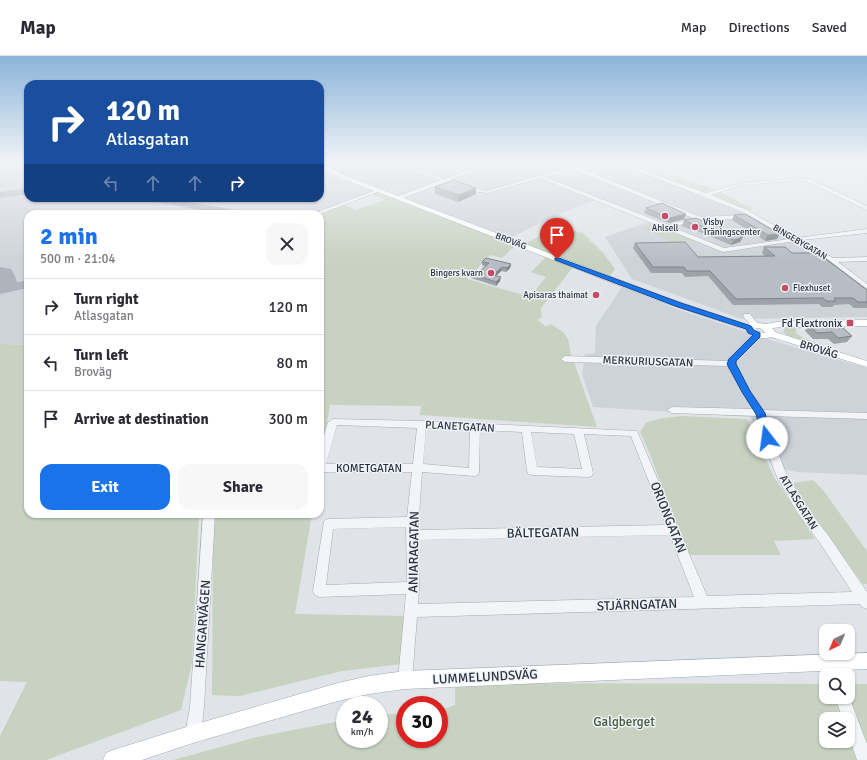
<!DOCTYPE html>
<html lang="en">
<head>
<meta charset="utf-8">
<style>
  body { margin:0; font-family:Signika,sans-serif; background:#f7f7f7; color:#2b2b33; height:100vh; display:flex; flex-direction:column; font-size:15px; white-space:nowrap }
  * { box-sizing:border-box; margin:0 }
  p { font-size:13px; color:#7c7c81 }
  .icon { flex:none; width:22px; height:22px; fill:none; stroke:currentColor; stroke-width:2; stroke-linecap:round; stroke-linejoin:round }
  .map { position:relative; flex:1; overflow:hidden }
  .details { position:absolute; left:24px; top:154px; width:300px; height:308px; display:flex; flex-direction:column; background:#fff; border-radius:12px; box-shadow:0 1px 3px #0004 }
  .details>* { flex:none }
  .top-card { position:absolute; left:24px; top:24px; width:300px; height:122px; border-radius:12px; box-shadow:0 1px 3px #0004; background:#1a4fa0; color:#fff; overflow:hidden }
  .needle { width:26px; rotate:224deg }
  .fabs { position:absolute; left:819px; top:568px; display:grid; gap:8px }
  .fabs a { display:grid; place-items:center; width:36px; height:36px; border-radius:8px; background:#fff; box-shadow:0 1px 3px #0004; font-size:20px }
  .speed { position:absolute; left:336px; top:640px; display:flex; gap:8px; font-size:20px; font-weight:700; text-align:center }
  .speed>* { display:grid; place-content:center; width:52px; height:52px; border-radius:50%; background:#fff; box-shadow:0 1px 3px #0004; line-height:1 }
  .speed small { font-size:10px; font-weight:400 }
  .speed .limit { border:6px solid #d22; background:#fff; color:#111 }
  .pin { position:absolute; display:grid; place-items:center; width:34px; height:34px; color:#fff; margin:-41px -17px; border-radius:50% 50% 50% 0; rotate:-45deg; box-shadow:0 0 4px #0007 }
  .pin .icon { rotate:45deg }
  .me { position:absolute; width:44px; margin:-22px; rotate:345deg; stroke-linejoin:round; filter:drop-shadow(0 0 3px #0008) }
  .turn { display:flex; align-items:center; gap:14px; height:84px; padding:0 16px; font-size:18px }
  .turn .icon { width:52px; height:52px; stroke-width:2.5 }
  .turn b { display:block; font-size:28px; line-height:34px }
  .lanes { display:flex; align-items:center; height:38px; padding:0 16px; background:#0003; justify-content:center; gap:20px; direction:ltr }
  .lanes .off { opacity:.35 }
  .round { display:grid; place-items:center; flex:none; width:42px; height:42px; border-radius:12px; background:#f7f7f7 }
  .headline { display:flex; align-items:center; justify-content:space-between; height:68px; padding:0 16px }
  h1 { font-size:24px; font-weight:700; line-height:30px; color:#1a73e8 }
  .button { display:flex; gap:8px; margin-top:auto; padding:8px 16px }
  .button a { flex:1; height:46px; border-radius:12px; background:#1a73e8; color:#fff; font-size:16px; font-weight:700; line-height:46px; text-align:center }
  .button a+a { background:#f7f7f7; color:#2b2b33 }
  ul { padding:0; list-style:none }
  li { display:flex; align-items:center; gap:12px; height:56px; padding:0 16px; border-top:1px solid #e1e1e2 }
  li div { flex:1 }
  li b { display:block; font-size:15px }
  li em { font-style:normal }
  header { display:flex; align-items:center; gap:24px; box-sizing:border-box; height:56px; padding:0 20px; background:#fff; border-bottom:1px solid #e1e1e2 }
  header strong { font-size:19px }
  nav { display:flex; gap:22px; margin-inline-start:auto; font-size:14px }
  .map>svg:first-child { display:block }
  .built { fill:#ced3da }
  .green { fill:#c7d2c1; fill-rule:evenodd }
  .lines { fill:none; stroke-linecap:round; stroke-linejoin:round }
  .taxiway { fill:#adb4bc; fill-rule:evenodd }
  .runway { fill:#adb4bc; fill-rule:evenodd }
  .minor-casing { stroke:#a5abb2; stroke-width:1 }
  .major-casing { stroke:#a0a9b3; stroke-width:1 }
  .minor { fill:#f2f4f7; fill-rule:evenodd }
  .major { fill:#fff; fill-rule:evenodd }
  .wall { fill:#9da3a9 }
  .shaded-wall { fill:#80848a }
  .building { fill:#b7bdc5; stroke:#80848a }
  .route { fill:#1a73e8; stroke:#114b97 }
  .poi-dot { fill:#c74b66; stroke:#eff2f6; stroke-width:1.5 }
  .labels { text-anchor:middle; stroke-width:3; stroke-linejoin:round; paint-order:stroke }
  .far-poi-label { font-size:9px; fill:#29323f; stroke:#eff2f6; text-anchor:start }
  .far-street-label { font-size:9px; fill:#29323f; stroke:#eff2f6 }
  .poi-label { font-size:11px; fill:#29323f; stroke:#eff2f6; text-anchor:end }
  .street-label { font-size:11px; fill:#29323f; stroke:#eff2f6 }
  .near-street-label { font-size:13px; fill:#29323f; stroke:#eff2f6 }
  .near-park-label { font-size:13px; fill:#405937; stroke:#eff2f6 }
</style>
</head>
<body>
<header>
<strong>Map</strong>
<nav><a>Map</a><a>Directions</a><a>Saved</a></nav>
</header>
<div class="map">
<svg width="867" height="704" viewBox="0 0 867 704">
  <rect width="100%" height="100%" fill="#e0e4e8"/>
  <path class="built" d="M0 106H28V142H320V116L373 135 312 158H28V289L0 288Z
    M323 106H612L730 150 813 195 826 203 867 235V261L742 263 632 223 605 181 648 166 595 144 571 153 509 182 335 116Z
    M622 231 674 252 770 284 867 312V419L797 416 772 410 751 361 593 351 582 318 585 298 595 297 596 270Z"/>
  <path class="green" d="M619 106H637L715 134 702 136Z
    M738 106H866L867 114 849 108 821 109 814 107 755 111Z
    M378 136 514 188V191L502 202 490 199 467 223 530 241 546 221 531 216 546 201 573 211 541 252 542 261 538 264 546 271 551 268 563 276 568 283 571 298 597 371 420 359 421 350 330 349 320 409V158H318L343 148 356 154 385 144 372 138Z
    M720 136 753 153 747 154 711 139Z
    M654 168H658L702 188 682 184 674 187 641 172Z
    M556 172 583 177 603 197 615 213 609 221 524 188Z
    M802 271 803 272 796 273V277L803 282 824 289 822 291 792 282 783 276 785 272Z
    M0 288 28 289V458H199L192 607 181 654 46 704H0V680L27 626 0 625Z
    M682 360 747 363 774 421 815 483 774 485 781 499H688L649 396 640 376 647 366 663 362Z
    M813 424 823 434 867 495V528H863L806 450 793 427Z
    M215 458H312L295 558 405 560 402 608 342 615 240 640 212 639 213 487Z
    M455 627 826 628V641H848V628H867V704H173L257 681 345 664V683H379V659H381L405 657V683H439V655L455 649ZM826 663H848V685H826Z"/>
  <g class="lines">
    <path class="taxiway" d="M28 132V138L0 142V136Z
      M144 142H165L241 155 246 158H224L149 145Z
      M28 224V232L0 238V230Z"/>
    <path class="runway" d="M0 211 11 213 15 220 17 227 12 234 0 236Z"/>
    <defs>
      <path id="minor" d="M376 106H381L355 114 353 113Z
        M389 106H394L445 123 491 106H496L450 124 476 133 487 135 588 106H593L577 111 701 161 747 159V161L745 162 689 166 672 171 724 192 790 183 743 156 614 106H619L706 137 742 127 802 122 812 124 867 150V154L808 126 802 124 742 129 711 139 747 154 797 182 867 173V177L802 184 833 202 867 201V205L838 206 867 228V233L826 202 795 185 723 196 540 122 487 137 473 135 446 126 400 143H396V141L441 124ZM573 113 693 162 668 169 545 121Z
        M376 134 380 135 320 158H312Z
        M744 258H750L759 269 758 271H752L743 260Z
        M754 277H760L761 279 736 305 737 314 763 354 867 357V363L766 360 772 382 786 417 805 450 828 479 867 536V553L862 551 860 548 417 561 412 624 410 629 405 631 400 629 398 624 406 538 319 541 315 539 313 535 324 465 328 463 407 461 412 416H320V393L328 366 333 363 422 365 637 375 707 540 852 536 820 487 797 456 777 421 762 382 757 360 672 357 667 354 672 351 754 353 729 314V310L565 306 561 303 565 300 728 305 729 302ZM337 369 417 372 413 408H326ZM426 372 470 374 469 412 423 408ZM480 374 522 376 527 415 528 418 532 419 588 421 592 420 593 417 584 378 631 380 666 469 418 474 422 416 474 420 478 419 479 416ZM531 376 574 378 582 413 537 411ZM406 471 407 526 326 529 333 473ZM670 479 694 541 418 548 419 532 418 484Z
        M203 458H215L204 651 201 678 198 683 193 686 188 683 185 678 190 651Z
        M825 599 830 601 838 619H826V624L818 606 820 601Z
        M848 638 867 688V704H857L848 678V663H843L835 641H848Z"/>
      <path id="major" d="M320 107 348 121 665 241 748 269 753 266 766 268 783 265 867 264V270L783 271 772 272 775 276 867 305V311L771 281C762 284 752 282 746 274L659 245 344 123 320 111ZM755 272H760L766 277 759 276Z
        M867 597V613L405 633 369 638 338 645 193 687 142 704H103L106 697 113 694 193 669 338 627 369 620 405 615Z"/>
    </defs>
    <use href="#minor" class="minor-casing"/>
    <use href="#major" class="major-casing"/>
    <use href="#minor" class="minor"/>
    <use href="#major" class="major"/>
  </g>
  <path class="wall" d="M435 131 476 138 458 146 435 138Z
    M646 152 684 163 668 167 644 157Z
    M734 159 777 183 765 185 732 164Z
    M684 164 743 181 740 186 731 189 695 174H692L682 170Z
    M635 187 698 201 765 200 762 197 764 191 792 197 867 234V252H854L849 248 834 249 832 251H822L819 248 733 249 708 220 685 221 682 217H651L633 192Z
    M482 206 511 208 510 212 506 216 501 215 496 220 500 225 496 230 471 222 472 218 480 215 486 211 482 209Z
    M809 269 828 272 852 280 847 286 834 288 828 283H813L805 275Z"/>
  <path class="shaded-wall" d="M476 132V138L458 146V139Z
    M686 158 684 163 668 167 669 162Z
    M697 168 695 174H692L694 169Z
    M780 178 777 183 765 185 768 179Z
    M743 181 740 186 731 189 734 184Z
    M511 208 510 212 506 216 507 212Z
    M502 211 501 215 493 223V219Z
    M501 221 500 225 496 230V226Z"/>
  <path class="building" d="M454 124 476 132 458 139 435 131Z
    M662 147 686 158 669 162 646 152Z
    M745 158 780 178 768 179 734 159Z
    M696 162 743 181 734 184 697 168 694 169 684 164Z
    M685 186 698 201 775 200 764 191H785L792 197H818L867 234V246H858L853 242H834L836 245H826L823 242 736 243 710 215H687L684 211H653L635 187Z
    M486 202 511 208 507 212 502 211 493 219 501 221 496 226 472 218 476 214 480 215 489 207 482 206Z
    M809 269H824L828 272H843L852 280 838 282 832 276 817 277Z"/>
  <linearGradient id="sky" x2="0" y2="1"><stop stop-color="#8ab4da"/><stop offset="0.52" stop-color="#f1f3f5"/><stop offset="1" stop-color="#f1f3f5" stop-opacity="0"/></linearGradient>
  <rect width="867" height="204" fill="url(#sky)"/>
  <path class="route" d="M555 202H559L681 247 751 270 754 274 760 277V281L736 305V308L750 335 765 357 772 382 771 385H764L756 358 742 336 727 308 729 303 753 279 748 277 746 273 675 250 555 204Z"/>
  <g class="poi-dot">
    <circle cx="665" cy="160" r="4"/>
    <circle cx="695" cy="171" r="4"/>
    <circle cx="491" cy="217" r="4"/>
    <circle cx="785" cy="232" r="4"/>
    <circle cx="596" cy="239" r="4"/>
    <rect x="846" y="263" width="8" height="8" rx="2"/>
  </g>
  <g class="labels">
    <g class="far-poi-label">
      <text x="703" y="169">Visby<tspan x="703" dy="10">Träningscenter</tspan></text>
      <text x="665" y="175" text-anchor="middle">Ahlsell</text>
      <text x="483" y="220" text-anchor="end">Bingers kvarn</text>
      <text x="793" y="235">Flexhuset</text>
      <text x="588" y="242" text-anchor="end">Apisaras thaimat</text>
    </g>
    <g class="far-street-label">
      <text transform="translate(511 185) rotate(21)" y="3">BROVÄG</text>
      <text transform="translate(800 186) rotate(30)" y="3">BINGEBYGATAN</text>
    </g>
    <g class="poi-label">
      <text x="842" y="271">Fd Flextronix</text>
    </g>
    <g class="street-label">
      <text transform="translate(819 293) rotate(17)" y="4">BROVÄG</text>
      <text transform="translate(648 305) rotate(2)" y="4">MERKURIUSGATAN</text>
      <text transform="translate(460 370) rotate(3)" y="4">PLANETGATAN</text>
      <text x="369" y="416">KOMETGATAN</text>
      <text transform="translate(799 446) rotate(58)" y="4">ATLASGATAN</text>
    </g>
    <g class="near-street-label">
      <text transform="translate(669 461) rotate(68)" y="5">ORIONGATAN</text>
      <text transform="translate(543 476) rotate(-1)" y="5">BÄLTEGATAN</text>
      <text transform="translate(413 496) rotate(-89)" y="5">ANIARAGATAN</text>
      <text transform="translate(637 548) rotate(-2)" y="5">STJÄRNGATAN</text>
      <text transform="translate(202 568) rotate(-86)" y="5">HANGARVÄGEN</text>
      <text transform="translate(485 620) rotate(-3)" y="5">LUMMELUNDSVÄG</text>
    </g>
    <g class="near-park-label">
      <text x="624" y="670">Galgberget</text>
    </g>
  </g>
</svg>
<div class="fabs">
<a><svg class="needle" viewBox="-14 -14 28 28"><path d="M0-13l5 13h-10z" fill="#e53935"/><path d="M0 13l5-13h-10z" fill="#7c7c81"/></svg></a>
<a><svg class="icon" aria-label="search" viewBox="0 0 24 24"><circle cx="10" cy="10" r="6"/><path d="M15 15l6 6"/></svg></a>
<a><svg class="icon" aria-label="layers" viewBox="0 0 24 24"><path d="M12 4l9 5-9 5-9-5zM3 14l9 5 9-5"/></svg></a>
</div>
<div class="speed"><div>24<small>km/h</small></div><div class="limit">30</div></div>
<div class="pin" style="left:557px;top:203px;background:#d93025"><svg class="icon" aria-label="arrive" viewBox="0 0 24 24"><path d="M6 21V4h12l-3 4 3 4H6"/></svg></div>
<svg class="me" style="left:767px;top:382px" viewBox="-20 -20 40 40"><circle r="19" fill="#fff"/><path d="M0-13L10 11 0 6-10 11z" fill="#1a73e8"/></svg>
<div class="top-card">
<div class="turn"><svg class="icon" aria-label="right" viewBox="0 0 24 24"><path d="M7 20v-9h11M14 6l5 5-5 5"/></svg><div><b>120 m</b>Atlasgatan</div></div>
<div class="lanes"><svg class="icon off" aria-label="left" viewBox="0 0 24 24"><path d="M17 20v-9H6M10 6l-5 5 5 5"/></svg><svg class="icon off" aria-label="ahead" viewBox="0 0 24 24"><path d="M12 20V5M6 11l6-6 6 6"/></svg><svg class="icon off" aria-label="ahead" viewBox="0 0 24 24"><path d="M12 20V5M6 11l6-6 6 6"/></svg><svg class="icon" aria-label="right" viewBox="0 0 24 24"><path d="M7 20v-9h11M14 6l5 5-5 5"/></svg></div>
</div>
<section class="details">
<div class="headline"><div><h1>2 min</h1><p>500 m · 21:04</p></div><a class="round"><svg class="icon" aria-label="close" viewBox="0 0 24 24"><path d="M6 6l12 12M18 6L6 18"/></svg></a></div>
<ul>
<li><svg class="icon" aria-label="right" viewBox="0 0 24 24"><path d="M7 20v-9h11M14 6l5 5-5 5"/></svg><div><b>Turn right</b><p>Atlasgatan</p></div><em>120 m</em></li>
<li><svg class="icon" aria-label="left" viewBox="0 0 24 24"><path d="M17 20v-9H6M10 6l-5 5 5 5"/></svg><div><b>Turn left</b><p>Broväg</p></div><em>80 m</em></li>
<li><svg class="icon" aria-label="arrive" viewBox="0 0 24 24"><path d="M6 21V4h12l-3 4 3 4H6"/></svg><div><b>Arrive at destination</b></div><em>300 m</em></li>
</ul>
<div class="button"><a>Exit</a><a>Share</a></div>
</section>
</div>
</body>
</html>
